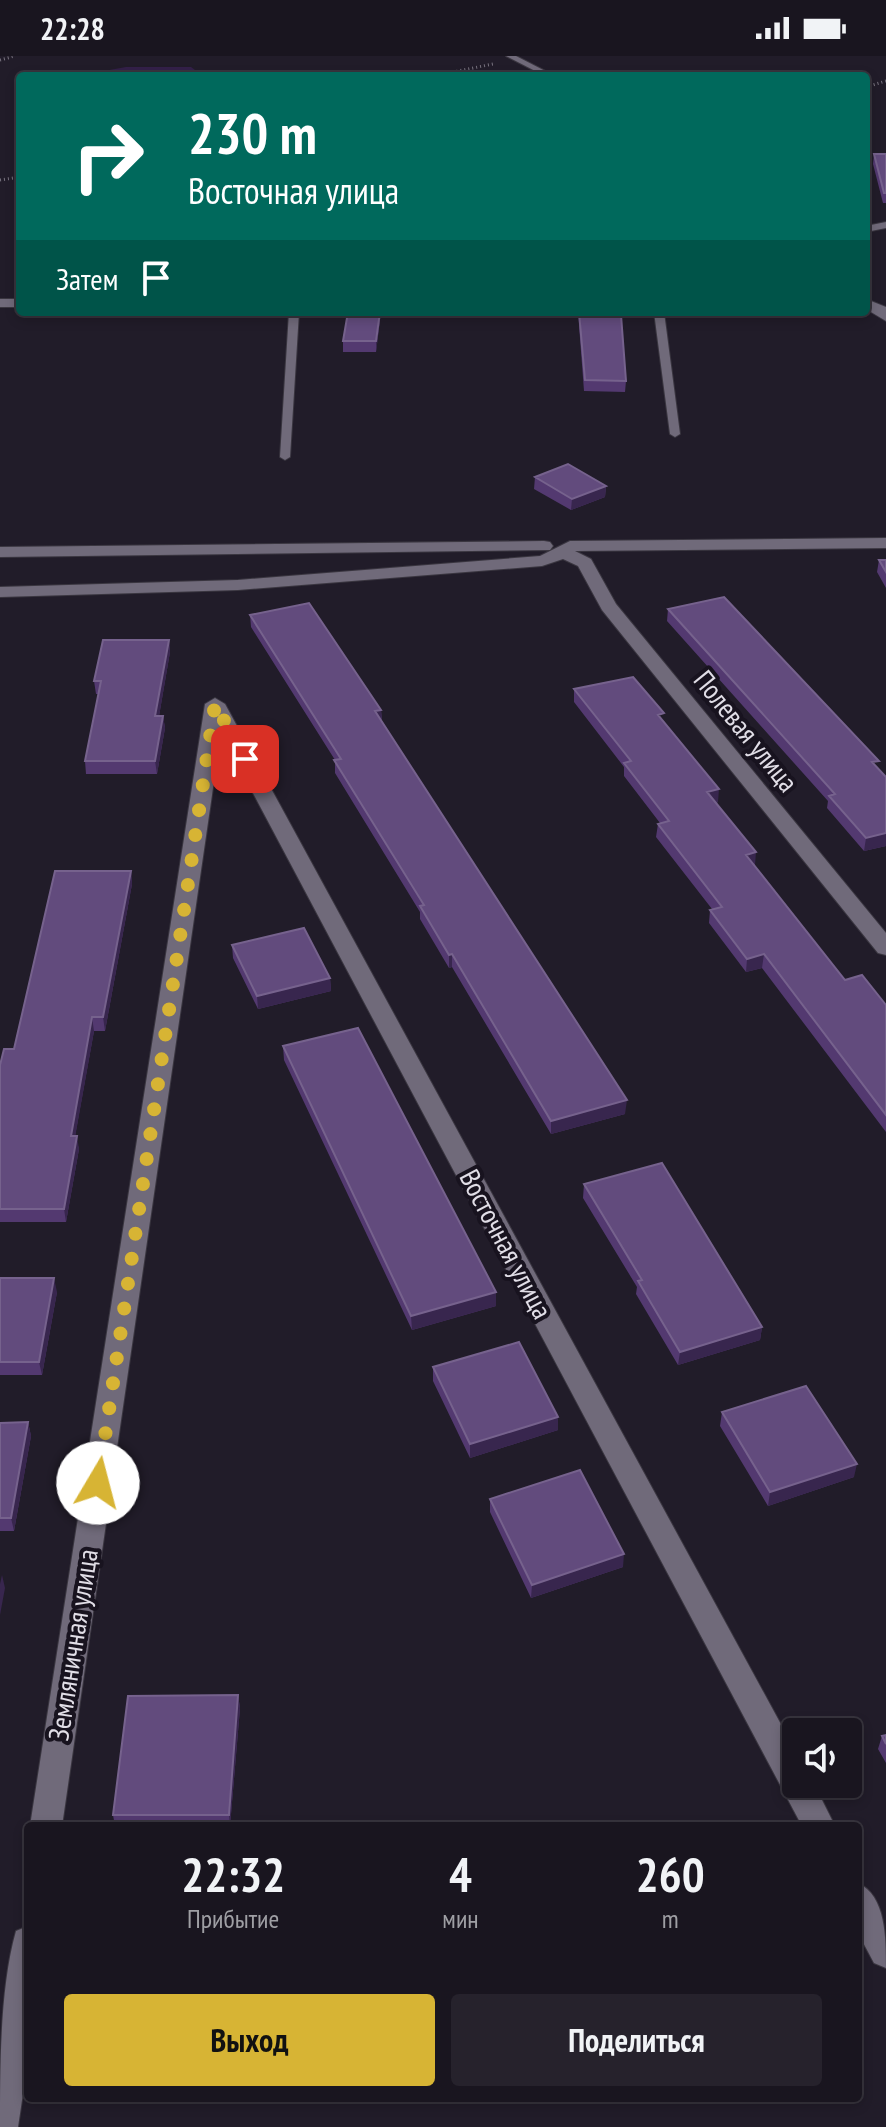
<!DOCTYPE html>
<html lang="ru">
<head>
<meta charset="utf-8">
<style>
  body { margin:0; font-family:"PT Sans Narrow",sans-serif; background:#26222c; color:#f1f3f6; height:100vh; display:flex; flex-direction:column; font-size:30px; white-space:nowrap }
  * { box-sizing:border-box; margin:0 }
  p { font-size:26px; color:#9f9fa4 }
  .icon { flex:none; width:44px; height:44px; fill:none; stroke:currentColor; stroke-width:2; stroke-linecap:round; stroke-linejoin:round }
  .map { position:relative; flex:1; overflow:hidden }
  .drawer { position:absolute; left:24px; top:1766px; width:838px; height:280px; display:flex; flex-direction:column; background:#19151f; border-radius:8px; box-shadow:0 4px 12px #0003,0 0 0 2px #37343d }
  .drawer>* { flex:none }
  .guide { position:absolute; left:16px; top:16px; width:854px; height:244px; border-radius:8px; box-shadow:0 4px 12px #0003,0 0 0 2px #37343d; background:#00695c; color:#fff; overflow:hidden }
  .buttons { position:absolute; left:782px; top:1662px; display:grid; gap:16px }
  .buttons a { display:grid; place-items:center; width:80px; height:80px; border-radius:8px; background:#19151f; box-shadow:0 4px 12px #0003,0 0 0 2px #37343d; font-size:40px }
  .pin { position:absolute; display:grid; place-items:center; width:68px; height:68px; color:#fff; margin:-34px; border-radius:16px; box-shadow:0 4px 12px #0006 }
  .me { position:absolute; width:88px; margin:-44px; rotate:8deg; stroke-linejoin:round; filter:drop-shadow(0 0 6px #0008) }
  .turn { display:flex; align-items:center; gap:28px; height:168px; padding:0 40px; font-size:36px }
  .turn .icon { width:104px; height:104px; stroke-width:2.5 }
  .turn b { display:block; font-size:56px; line-height:68px }
  .then { display:flex; align-items:center; height:76px; padding:0 40px; background:#0003; gap:16px; font-size:30px }
  .eta { display:flex; justify-content:space-evenly; align-items:center; height:136px; text-align:center }
  .eta b { font-size:48px; font-weight:600; line-height:56px }
  .action { display:flex; gap:16px; margin-top:auto; padding:16px 40px }
  .action a { flex:1; height:92px; border-radius:8px; background:#d7b434; color:#111; font-size:32px; font-weight:600; line-height:92px; text-align:center }
  .action a+a { background:#26222c; color:#f1f3f6 }
  .status { display:flex; justify-content:space-between; align-items:center; height:56px; padding:0 40px; background:#19151f; direction:ltr }
  .status svg { height:22px; fill:currentColor }
  .map>svg:first-child { display:block }
  .green { fill:#332049 }
  .lines { fill:none; stroke-linecap:round; stroke-linejoin:round }
  .lane-casing { stroke:#3a3640; stroke-width:2 }
  .street-casing { stroke:#3a3640; stroke-width:2 }
  .path { stroke:#78737f; stroke-width:3; stroke-dasharray:1 3; stroke-linecap:butt }
  .lane { fill:#706a7a; fill-rule:evenodd }
  .street { fill:#706a7a; fill-rule:evenodd }
  .wall { fill:#533970 }
  .shaded-wall { fill:#38264e }
  .building { fill:#624b7d; stroke:#76628d; stroke-width:2 }
  .route { stroke:#d7b434; stroke-width:14; stroke-dasharray:0 25.2 }
  .labels { text-anchor:middle; stroke-width:8; stroke-linejoin:round; paint-order:stroke }
  .street-label { font-size:28px; fill:#e1dee7; stroke:#18131f }
</style>
</head>
<body>
<div class="status"><b>22:28</b><svg viewBox="0 0 49 12"><path d="M0 12V9h3v3zM5 12V6h3v6zM10 12V3h3v9zM15 12V0h3v12zM26 1h20v11H26zM47 4h2v5h-2z"/></svg></div>
<div class="map">
<svg width="886" height="2071" viewBox="0 0 886 2071">
  <rect width="100%" height="100%" fill="#211c29"/>
  <path class="green" d="M126 11H191L203 20H76Z"/>
  <g class="lines">
    <defs>
      <path id="lane" d="M506 0H516L555 20H545Z
        M886 166V172L866 176V170Z
        M289 256H299L290 401 285 404 280 401Z
        M654 256H664L680 378 675 381 670 378Z"/>
      <path id="street" d="M0 243H20V251H0Z
        M866 243 886 251V265L866 253Z
        M886 482V492L575 495 591 503 616 548 886 877V899L878 897 602 554 578 510 563 503 542 510 238 534 0 541V531L238 524 540 500 570 485Z
        M544 485 550 486 553 490 550 494 0 501V491Z
        M215 642 225 648 796 1696V1728H814L835 1770H802L221 677 62 1770H30L205 648Z
        M858 1827C886 1840 886 1882 886 1912L874 1907 858 1877Z
        M28 1870V2004L18 2071H0C0 2011 0 1931 16 1875Z"/>
    </defs>
    <use href="#lane" class="lane-casing"/>
    <use href="#street" class="street-casing"/>
    <path class="path" d="M0 4 15 0
      M433 20 493 8
      M866 31 886 25
      M0 124 20 121"/>
    <use href="#lane" class="lane"/>
    <use href="#street" class="street"/>
  </g>
  <path class="wall" d="M874 98H886V147H883L873 108Z
    M381 256 376 296H343V285Z
    M578 256H615L626 325 625 336 584 335Z
    M535 421 606 430 605 441 571 454 534 433Z
    M879 504H886V532L877 516Z
    M668 553 878 712 886 721V790L864 795 827 752 828 745 667 565Z
    M250 559 381 654 382 665 625 1058 551 1078 452 911 449 912 420 863V856L335 717V704L251 571Z
    M169 584 170 596 159 660H163L165 672 157 718H86L85 705 99 638H96L94 625Z
    M574 633 663 665 718 746 716 747 754 809 845 924 886 949V1076L762 912 746 916 709 867 710 854 712 853 656 781 658 768 660 767 624 720V711L574 646Z
    M131 815 132 828 105 975H94L75 1080 79 1093 66 1166H0V1009L14 993Z
    M232 889 330 922 331 935 258 953 233 902Z
    M283 990 496 1236V1250L412 1274 284 1004Z
    M584 1128 762 1271 760 1284 678 1309 636 1238 637 1231 583 1142Z
    M0 1222 57 1236 42 1319H0Z
    M433 1311 558 1374 470 1402 433 1325Z
    M722 1356 854 1421 768 1450 720 1370Z
    M28 1366 31 1380 14 1475H0V1367Z
    M490 1443 623 1511 531 1542 490 1456Z
    M238 1639 240 1652 230 1770H115L113 1759Z
    M886 1679V1707L878 1693 882 1680Z"/>
  <path class="shaded-wall" d="M380 256H381L376 296V285Z
    M606 430 605 441 571 454 572 443Z
    M169 584 170 596 157 672 155 660Z
    M381 654 382 666 375 655Z
    M163 660 165 672 157 718 155 705Z
    M719 733 718 746 706 749 707 736Z
    M886 777V790L864 795 866 782Z
    M756 796 755 809 744 812 746 799Z
    M131 815 132 828 105 975 103 961Z
    M452 898V911L449 912V899Z
    M764 898 762 912 746 916 747 903Z
    M330 922 331 935 258 953 257 940Z
    M92 961 94 975 73 1093 71 1080Z
    M627 1044 625 1058 551 1078V1065Z
    M77 1080 79 1093 66 1166 64 1153Z
    M54 1222 57 1236 42 1319 39 1306Z
    M496 1236V1250L412 1274 411 1260Z
    M762 1271 760 1284 678 1309 680 1296Z
    M558 1361V1374L470 1402V1388Z
    M28 1366 31 1380 14 1475 11 1462Z
    M857 1408 854 1421 768 1450 770 1436Z
    M624 1498 623 1511 531 1542 532 1529Z
    M2 1519 5 1532 0 1559V1528Z
    M238 1639 240 1652 230 1770 229 1759Z"/>
  <path class="building" d="M874 98H886V137H884Z
    M348 256H380L376 285H343Z
    M579 256H615V259H621L626 325 585 324Z
    M568 408 606 430 572 443 535 421Z
    M879 504H886V516Z
    M724 541 879 705 872 706 886 721V777L866 782 829 740 835 738 668 553Z
    M309 547 381 654 375 655 627 1044 551 1065 452 898 449 899 420 850 424 849 334 704 341 703 250 559Z
    M103 584H169L155 660H163L155 705H85L101 625H94Z
    M633 621 664 657 658 659 719 733 707 736 756 796 746 799 845 924 862 919 886 949V1059L764 898 747 903 710 854 722 851 658 768 669 765 624 707 631 705 574 633Z
    M55 815H131L103 961H92L71 1080H77L64 1153H0V1009L4 993H14Z
    M304 872 330 922 257 940 232 889Z
    M358 972 496 1236 411 1260 283 990Z
    M662 1107 762 1271 680 1296 638 1225 642 1224 584 1128Z
    M0 1222H54L39 1306H0Z
    M519 1286 558 1361 470 1388 433 1311Z
    M806 1330 857 1408 770 1436 722 1356Z
    M28 1366 11 1462H0V1367Z
    M580 1414 624 1498 532 1529 490 1443Z
    M238 1639 229 1759H113L128 1640Z
    M886 1679V1688L882 1680Z"/>
  <g class="lines">
    <path class="route" d="M98 1427 215 648 245 703"/>
  </g>
  <g class="labels">
    <g class="street-label">
      <text transform="translate(746 675) rotate(51)" y="10">Полевая улица</text>
      <text transform="translate(506 1188) rotate(62)" y="10">Восточная улица</text>
      <text transform="translate(73 1589) rotate(-81)" y="10">Земляничная улица</text>
    </g>
  </g>
</svg>
<div class="buttons">
<a><svg class="icon" aria-label="sound" viewBox="0 0 24 24"><path d="M4 9h4l5-4v14l-5-4H4zM17 9q2 3 0 6"/></svg></a>
</div>
<div class="pin" style="left:245px;top:703px;background:#d93025"><svg class="icon" aria-label="arrive" viewBox="0 0 24 24"><path d="M6 21V4h12l-3 4 3 4H6"/></svg></div>
<svg class="me" style="left:98px;top:1427px" viewBox="-20 -20 40 40"><circle r="19" fill="#fff"/><path d="M0-13L10 11 0 6-10 11z" fill="#d7b434"/></svg>
<div class="guide">
<div class="turn"><svg class="icon" aria-label="right" viewBox="0 0 24 24"><path d="M7 20v-9h11M14 6l5 5-5 5"/></svg><div><b>230 m</b>Восточная улица</div></div>
<div class="then">Затем<svg class="icon" aria-label="arrive" viewBox="0 0 24 24"><path d="M6 21V4h12l-3 4 3 4H6"/></svg></div>
</div>
<section class="drawer">
<div class="eta">
<div><b>22:32</b><p>Прибытие</p></div>
<div><b>4</b><p>мин</p></div>
<div><b>260</b><p>m</p></div>
</div>
<div class="action"><a>Выход</a><a>Поделиться</a></div>
</section>
</div>
</body>
</html>
